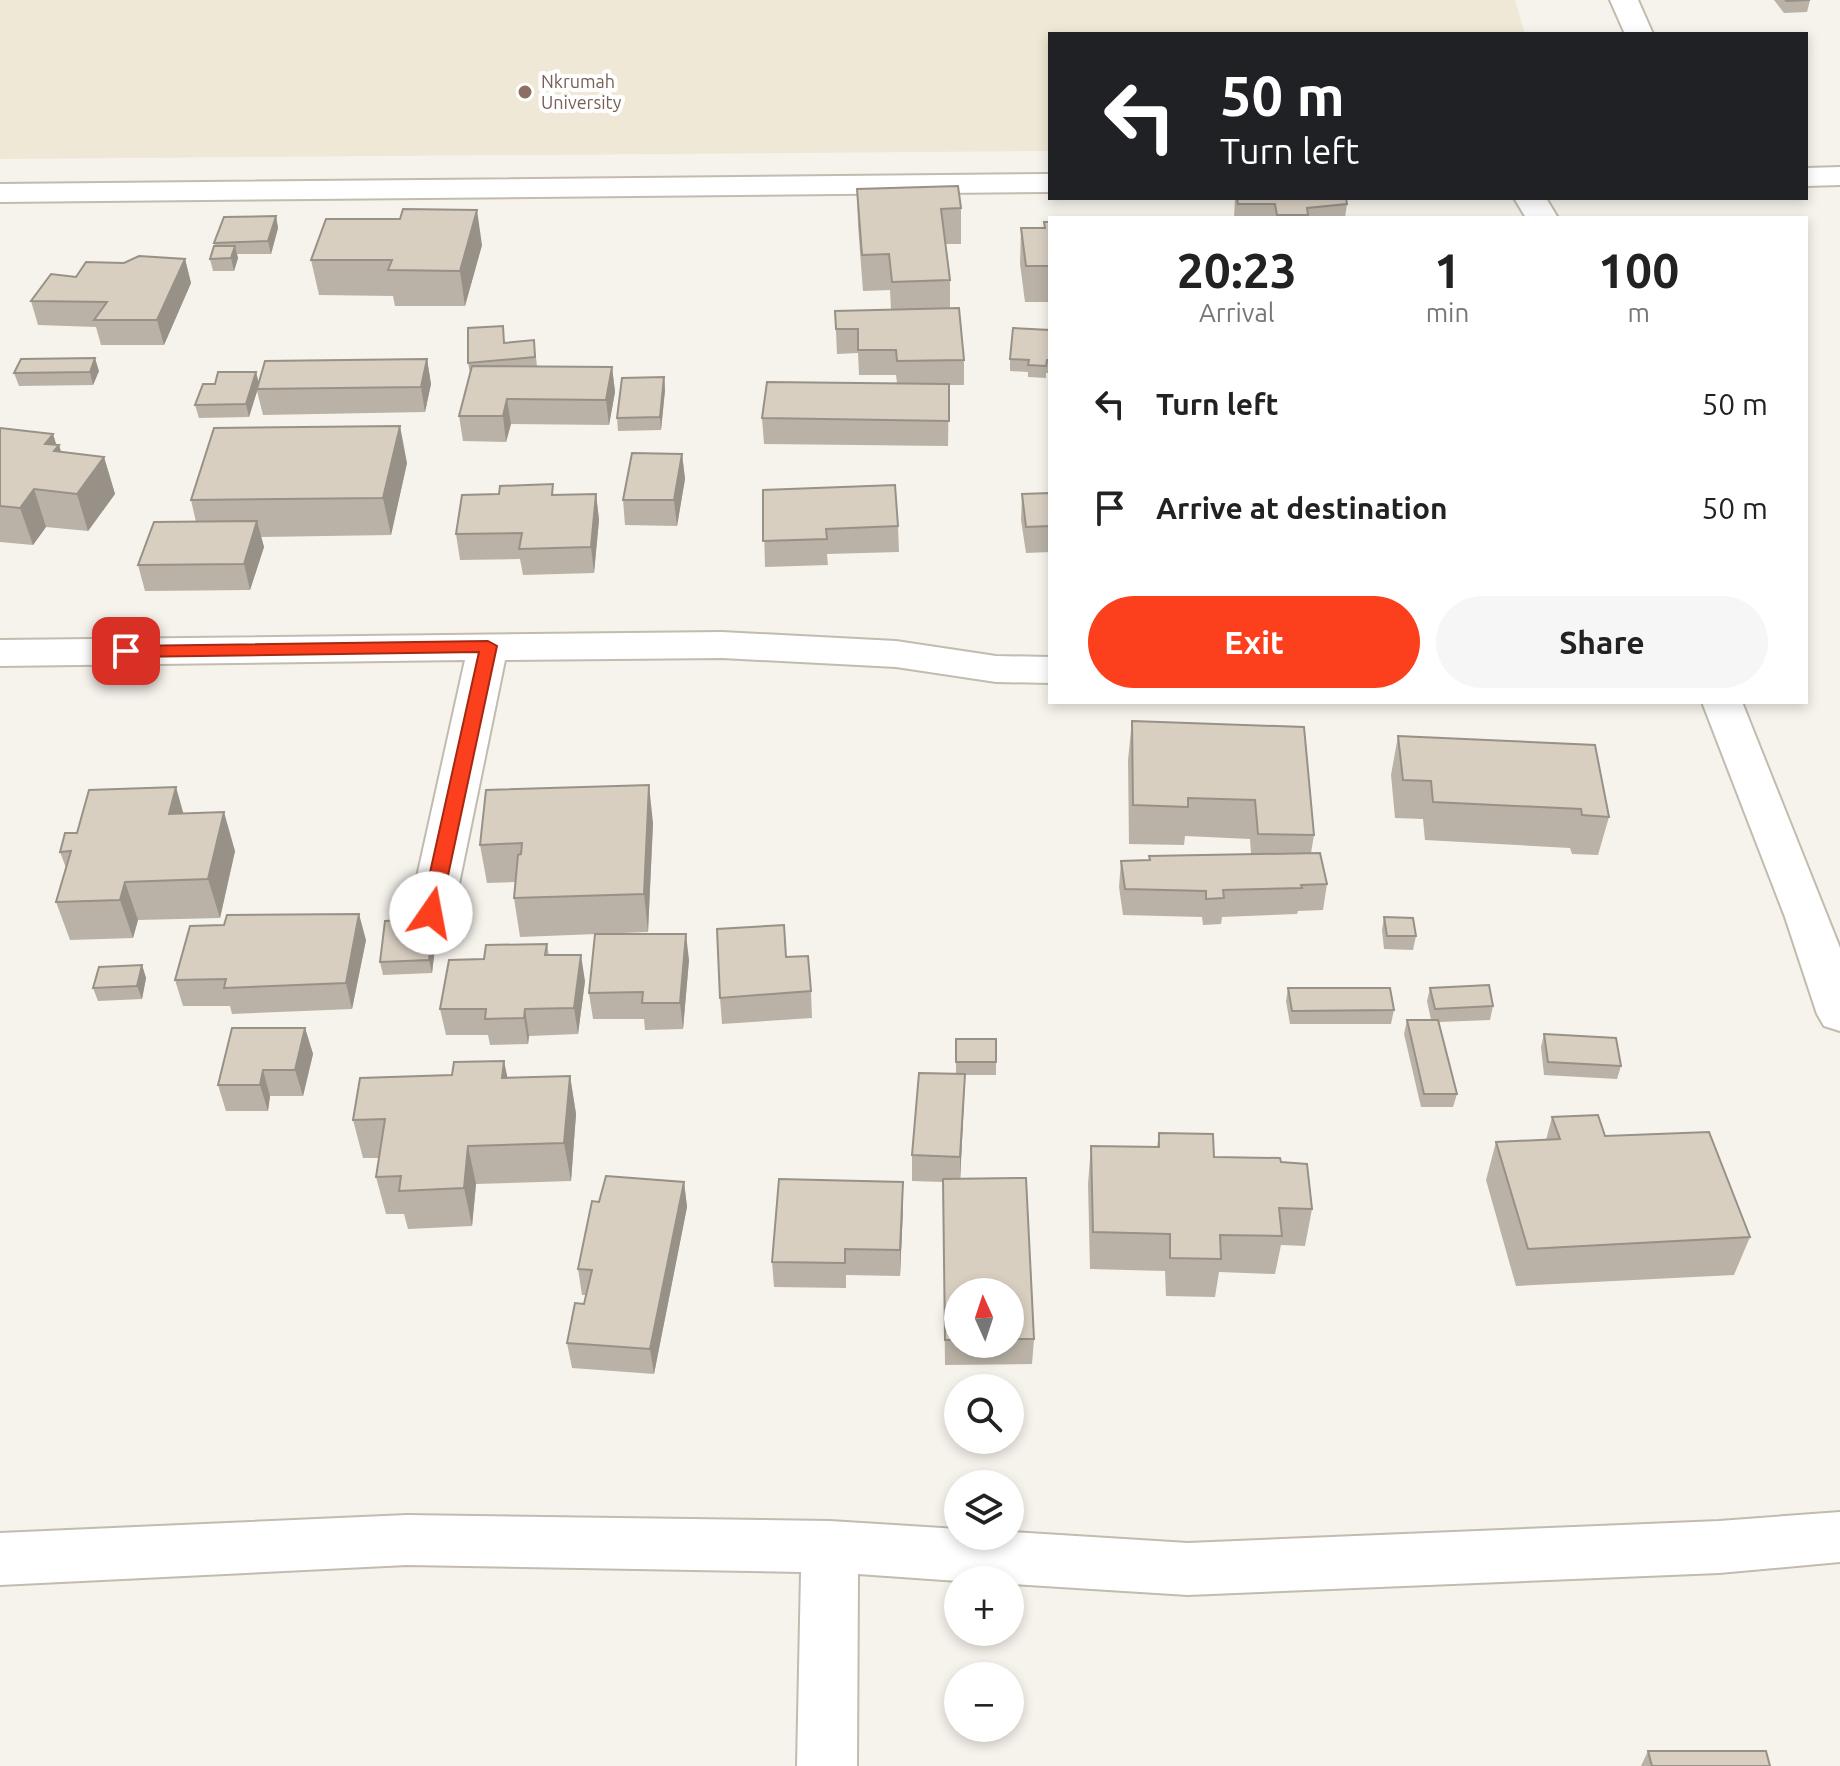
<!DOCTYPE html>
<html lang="en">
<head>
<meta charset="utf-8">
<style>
  body { margin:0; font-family:Ubuntu,sans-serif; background:#f6f6f6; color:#222; height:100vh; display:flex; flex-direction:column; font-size:30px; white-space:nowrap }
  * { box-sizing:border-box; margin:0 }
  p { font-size:26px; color:#767676 }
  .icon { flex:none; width:44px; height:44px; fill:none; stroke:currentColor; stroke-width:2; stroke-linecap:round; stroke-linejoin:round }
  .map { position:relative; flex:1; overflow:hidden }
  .panel { position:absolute; left:1048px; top:216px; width:760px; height:488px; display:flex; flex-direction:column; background:#fff; border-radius:0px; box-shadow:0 4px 12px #0003 }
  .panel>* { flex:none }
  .banner { position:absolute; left:1048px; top:32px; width:760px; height:168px; border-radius:0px; box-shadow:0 4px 12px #0003; background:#202124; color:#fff; overflow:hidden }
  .needle { width:52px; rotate:357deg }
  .tools { position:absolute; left:944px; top:1278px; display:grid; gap:16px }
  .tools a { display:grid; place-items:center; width:80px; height:80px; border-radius:50%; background:#fff; box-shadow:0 4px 12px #0003; font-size:40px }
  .pin { position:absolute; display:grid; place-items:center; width:68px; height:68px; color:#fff; margin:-34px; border-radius:16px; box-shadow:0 4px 12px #0006 }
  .me { position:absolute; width:88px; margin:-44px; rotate:12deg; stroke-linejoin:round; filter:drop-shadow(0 0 6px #0008) }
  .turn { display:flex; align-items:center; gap:28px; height:168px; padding:0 40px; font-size:36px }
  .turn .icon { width:104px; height:104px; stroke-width:2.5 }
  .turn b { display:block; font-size:56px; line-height:68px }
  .eta { display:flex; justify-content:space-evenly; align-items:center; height:136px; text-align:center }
  .eta b { font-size:48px; font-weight:700; line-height:56px }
  .action { display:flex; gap:16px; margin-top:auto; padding:16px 40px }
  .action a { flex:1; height:92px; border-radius:48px; background:#fc3f1d; color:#fff; font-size:32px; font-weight:700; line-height:92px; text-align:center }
  .action a+a { background:#f6f6f6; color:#222 }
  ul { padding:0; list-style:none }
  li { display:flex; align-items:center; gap:24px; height:104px; padding:0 40px }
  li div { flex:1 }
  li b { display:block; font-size:30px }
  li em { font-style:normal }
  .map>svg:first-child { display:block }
  .education { fill:#efe8d6 }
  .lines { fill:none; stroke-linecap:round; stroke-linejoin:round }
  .minor-casing { stroke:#c2bbae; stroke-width:4 }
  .minor { fill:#fff; fill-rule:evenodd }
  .wall { fill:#bab2a6; fill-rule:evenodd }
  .shaded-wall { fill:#979187 }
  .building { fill:#d8cfc1; stroke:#979187; stroke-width:2 }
  .route { fill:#fc3f1d; stroke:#a42913; stroke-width:2 }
  .education-dot { fill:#8d6e63; stroke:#fff; stroke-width:3 }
  .labels { text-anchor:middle; stroke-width:8; stroke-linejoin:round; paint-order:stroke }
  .far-education-label { font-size:18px; fill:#785e54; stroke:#fff; text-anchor:start }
</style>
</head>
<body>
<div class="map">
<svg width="1840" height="1766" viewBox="0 0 1840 1766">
  <rect width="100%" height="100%" fill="#f6f3ec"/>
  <path class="education" d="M0 0H1515L1525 34H1050V151L0 159Z"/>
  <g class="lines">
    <defs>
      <path id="minor" d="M1610 0H1638L1653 34H1625Z
        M1840 167V185L1806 186V168Z
        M1050 174V192L0 202V184Z
        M1514 198H1546L1558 218H1526Z
        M722 632 896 641 996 656 1050 657V683L996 682 896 667 722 658 505 660 453 913 447 924 431 929 415 924 409 913 465 660 0 666V640Z
        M1702 702H1742L1840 948V1031L1824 1026 1817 1014 1785 917Z
        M1840 1512V1562L1719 1573 1188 1595 1010 1584V1580L958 1581 858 1574 857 1766H797L801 1572 407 1565 0 1585V1533L407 1515 830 1521 958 1529V1536H1010V1532L1188 1543 1719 1521Z"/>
    </defs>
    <use href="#minor" class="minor-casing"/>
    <use href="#minor" class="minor"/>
  </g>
  <path class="wall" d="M1774 0H1810L1807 12 1784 13Z
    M857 190 961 208V244H945L950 280V309L964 360V385H949L948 446 764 444 762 418 897 383 896 375H859L858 353 837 354 835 311 891 310 890 290 863 291 858 225Z
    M1235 198H1346L1347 204 1345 218H1234Z
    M276 216 278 228 271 254H237L238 258 234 271H213L210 259 215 246 214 243Z
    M1044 222H1050V302H1025L1020 264 1021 228H1044Z
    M482 245 465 306H395L393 296 319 295 311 260Z
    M185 259 191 283 164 345H101L96 327 38 325 31 301 76 277Z
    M1050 330V373H1046V378L1028 377V372L1010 371V359Z
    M534 340 537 366 612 367 615 392 609 425 511 424 506 442 463 441 459 416 470 373 468 363 505 343Z
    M427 359 431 384 425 412 263 415 257 391 249 417 199 418 195 405 215 384 256 372 259 383Z
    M99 371 93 385 19 386 14 373Z
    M664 377 665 390 661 430 618 431 617 418Z
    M0 428 53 434 56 445H59L61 452 104 457 115 494 88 531 46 527 33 545 0 542Z
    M682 454 685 479 677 526 625 525 623 500Z
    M407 463 391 535 261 537 264 547 250 590 145 591 138 565 196 522 191 500Z
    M763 490 898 526 899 552 827 554 828 565 765 567Z
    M1050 493V552L1026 553 1021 520 1022 494Z
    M596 494 599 520 594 573 523 575 520 559 460 560 456 534 554 495Z
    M1132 721 1314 835 1311 853 1327 884 1323 910 1298 911 1297 914 1222 917 1221 924 1203 925 1202 917 1123 915 1119 887 1121 861 1149 860V856L1251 854 1250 839 1185 836 1184 845 1129 844 1128 760Z
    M1398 736 1609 817 1598 855 1572 854 1570 848 1425 840 1423 819 1395 818 1391 775Z
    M184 813 235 851 220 918 138 920 133 938 70 940 56 902 66 868 60 852 77 833Z
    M653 823 648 932 520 937 514 898 515 882 487 883 480 845Z
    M1384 917 1416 936 1413 950 1384 949 1382 930Z
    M434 919 437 932 432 973 383 975 380 962Z
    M366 940 352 1009 232 1014 230 1006H183L175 980Z
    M547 944 549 955 585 981 578 1034 529 1036 528 1044 490 1045 488 1035H446L440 1009Z
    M786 957 811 991 812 1018 722 1024 720 998Z
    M689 960 683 1029 645 1030 644 1019H593L589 993Z
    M142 965 146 978 142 999 98 1001 93 988Z
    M1288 988 1394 1010 1391 1024H1290L1286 1001Z
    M1430 988 1493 1006 1490 1020 1439 1022 1457 1094 1453 1107H1421L1404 1034 1407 1020H1431L1427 1001Z
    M305 1028 313 1054 303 1096H270L268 1111H226L218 1085Z
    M1544 1034 1621 1066 1617 1079 1544 1075 1541 1047Z
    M956 1039 996 1062V1075H965L960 1179 1034 1339 1032 1364 945 1365 943 1182 912 1181V1155L956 1074ZM958 1292H1010V1344H958Z
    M570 1076 576 1114 571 1181 476 1184 472 1226 408 1229 404 1214H386L376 1177 379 1158H363L353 1120 508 1078Z
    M1552 1117 1605 1136 1750 1237 1734 1275 1516 1286 1486 1180 1496 1142 1546 1140Z
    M1159 1133 1214 1157 1281 1162 1312 1209 1305 1246 1281 1245 1275 1274 1219 1272 1215 1297 1166 1296 1165 1271 1090 1269 1088 1184 1091 1146 1157 1147Z
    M684 1182 687 1207 654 1374 572 1368 567 1343 584 1304 586 1295H582L578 1269 599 1202Z
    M903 1208 900 1276 846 1275V1288L774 1287 772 1262Z
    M1648 1751 1770 1766H1641Z"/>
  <path class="shaded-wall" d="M477 210 482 245 465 306 460 271Z
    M276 216 278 228 271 254 268 241Z
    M235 246 238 258 234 271 231 258Z
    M185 259 191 283 164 345 157 320Z
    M95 358 99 371 93 385 90 372Z
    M427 359 431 384 425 412 421 387Z
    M612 367 615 392 609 425 606 400Z
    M256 372 259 385 249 417 246 404Z
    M664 377 665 390 661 430 660 417Z
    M507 399 511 424 506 442 503 416Z
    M400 426 407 463 391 535 383 498Z
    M53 434 57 447 59 445 70 482 45 444Z
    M682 454 685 479 677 526 674 500Z
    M104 457 115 494 88 531 77 494Z
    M34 489 46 527 33 545 20 508Z
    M596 494 599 520 594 573 591 547Z
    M257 521 264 547 250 590 244 564Z
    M649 785 653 823 648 932 644 894Z
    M176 787 187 826 169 814Z
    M224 812 235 851 220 918 208 879Z
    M125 882 138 920 133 938 120 900Z
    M359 914 366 940 352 1009 346 983Z
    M434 919 437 932 432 973 429 960Z
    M686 934 689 960 683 1029 680 1003Z
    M581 955 585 981 578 1034 574 1008Z
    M142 965 146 978 142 999 137 986Z
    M525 1009 529 1036 528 1044 524 1018Z
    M305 1028 313 1054 303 1096 295 1070Z
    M504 1061 512 1099 502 1078Z
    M263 1070 270 1096 268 1111 260 1085Z
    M965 1074 964 1100 960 1183V1157Z
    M570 1076 576 1114 571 1181 564 1143Z
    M468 1146 476 1184 472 1226 464 1188Z
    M684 1182 687 1207 654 1374 650 1349Z
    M903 1182V1208L900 1276V1250Z"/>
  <path class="building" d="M1785 0H1810L1787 1Z
    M958 186 961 208 941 209 950 280 892 282 889 254 862 255 857 189Z
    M1237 198H1346L1347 204 1307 208 1308 215H1277L1275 204H1238Z
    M403 209 477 210 460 271 388 270 392 260H311L326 219H400Z
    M276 216 268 241 214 243 224 217Z
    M1044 222H1050V266H1026L1021 228H1045Z
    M214 246H235L231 258 210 259Z
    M139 256 185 259 157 320H94L107 302 31 301 51 274 76 277 86 262 124 263Z
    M959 308 964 360 897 361 896 350H858V329H836L835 311Z
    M503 326 504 343 534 340 535 357 468 363V328Z
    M1013 328 1050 330V360H1047L1046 366 1028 365 1029 360 1010 359Z
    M95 358 90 372 14 373 21 359Z
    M427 359 421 387 257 389 265 361Z
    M472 366 612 367 606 400 507 399 503 416H459Z
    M218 372H256L246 404 195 405 203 384H215Z
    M664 377 660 417 617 418 622 378Z
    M767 382 949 384V421L762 418Z
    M400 426 383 498 191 500 214 428Z
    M0 428 53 434 45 444 59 445 54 451 104 457 77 494 34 489 20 508 0 506Z
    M632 453 682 454 674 500H623Z
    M553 484 552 495 596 494 591 547 519 549 522 533 456 534 462 495 499 494 500 486Z
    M895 485 898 526 826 529 827 539 763 541V490Z
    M1050 493V526L1026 527 1022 494Z
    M257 521 244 564 138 565 154 522Z
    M1132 721 1304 727 1314 835 1258 834 1255 800 1188 798V807L1133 805Z
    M1398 736 1595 745 1609 817 1582 815 1581 809 1433 802 1431 781 1403 780Z
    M649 785 644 894 514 898 518 855 521 854 522 843 480 845 486 790Z
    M176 787 169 814 224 812 208 879 125 882 120 900 56 902 71 851 60 852 65 833H77L89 790Z
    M1320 853 1327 884 1301 885 1302 888 1223 890 1224 898 1206 899V891L1125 889 1121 861 1150 860 1149 856Z
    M359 914 346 983 224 988 226 979 175 980 190 926 224 925 227 915Z
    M1384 917 1413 918 1416 936H1387Z
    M434 919 429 960 380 962 385 921Z
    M784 925 786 957 808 956 811 991 720 998 717 929Z
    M595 934H686L680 1003H642L643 992 589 993Z
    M547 944 545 955H581L574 1008 525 1009 524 1018 485 1019 486 1009H440L449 960 484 959 486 945Z
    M142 965 137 986 93 988 99 967Z
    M1489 985 1493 1006 1435 1009 1430 988Z
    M1288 988H1390L1394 1010 1292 1011Z
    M1407 1020H1438L1457 1094H1424Z
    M232 1028H305L295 1070H263L260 1085H218Z
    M1544 1034 1616 1038 1621 1066 1548 1062Z
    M956 1039H996V1062H956Z
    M504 1061 502 1078 570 1076 564 1143 468 1146 464 1188 399 1191 401 1176 376 1177 385 1119 353 1120 360 1078 452 1075 454 1062Z
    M919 1073 965 1074 960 1157 912 1155Z
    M1598 1115 1605 1136 1709 1132 1750 1237 1528 1249 1496 1142 1560 1139 1552 1117Z
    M1159 1133 1213 1134 1214 1157 1280 1158 1281 1162 1307 1164 1312 1209 1279 1208 1282 1236 1220 1235 1221 1259 1170 1258V1234L1093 1232 1091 1146 1159 1147Z
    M606 1176 684 1182 650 1349 567 1343 575 1303 584 1304 592 1270 578 1269 592 1201 599 1202Z
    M1026 1178 1034 1339H1010V1292H958V1340H945L943 1179Z
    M779 1179 903 1182 900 1250 845 1249V1263L772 1262Z
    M1648 1751H1766L1770 1766H1652Z"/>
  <path class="route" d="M488 641 497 646 440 913 431 920 421 913 479 652 126 657 118 651 126 646Z"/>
  <circle class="education-dot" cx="525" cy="92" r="8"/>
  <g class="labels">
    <g class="far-education-label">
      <text x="541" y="88">Nkrumah<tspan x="541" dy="21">University</tspan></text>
    </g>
  </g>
</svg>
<div class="tools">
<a><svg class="needle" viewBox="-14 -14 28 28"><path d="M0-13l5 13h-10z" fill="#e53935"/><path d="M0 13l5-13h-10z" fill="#767676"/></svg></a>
<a><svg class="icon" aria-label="search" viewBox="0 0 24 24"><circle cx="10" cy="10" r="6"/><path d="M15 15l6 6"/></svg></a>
<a><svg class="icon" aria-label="layers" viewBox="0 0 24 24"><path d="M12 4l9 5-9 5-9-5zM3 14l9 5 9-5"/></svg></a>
<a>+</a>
<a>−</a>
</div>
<div class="pin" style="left:126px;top:651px;background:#d93025"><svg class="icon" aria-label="arrive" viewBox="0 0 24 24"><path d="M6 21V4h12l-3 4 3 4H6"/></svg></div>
<svg class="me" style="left:431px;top:913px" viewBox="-20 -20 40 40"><circle r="19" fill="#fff"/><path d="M0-13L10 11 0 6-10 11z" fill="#fc3f1d"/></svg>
<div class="banner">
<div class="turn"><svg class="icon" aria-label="left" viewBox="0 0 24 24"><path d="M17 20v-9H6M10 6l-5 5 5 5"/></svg><div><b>50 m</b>Turn left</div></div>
</div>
<section class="panel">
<div class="eta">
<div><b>20:23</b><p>Arrival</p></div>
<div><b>1</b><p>min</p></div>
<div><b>100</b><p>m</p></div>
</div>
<ul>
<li><svg class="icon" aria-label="left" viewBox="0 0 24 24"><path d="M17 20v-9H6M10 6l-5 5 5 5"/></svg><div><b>Turn left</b></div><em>50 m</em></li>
<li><svg class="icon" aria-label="arrive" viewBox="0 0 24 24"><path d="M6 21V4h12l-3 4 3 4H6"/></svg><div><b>Arrive at destination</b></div><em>50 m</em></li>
</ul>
<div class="action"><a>Exit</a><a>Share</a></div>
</section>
</div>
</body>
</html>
